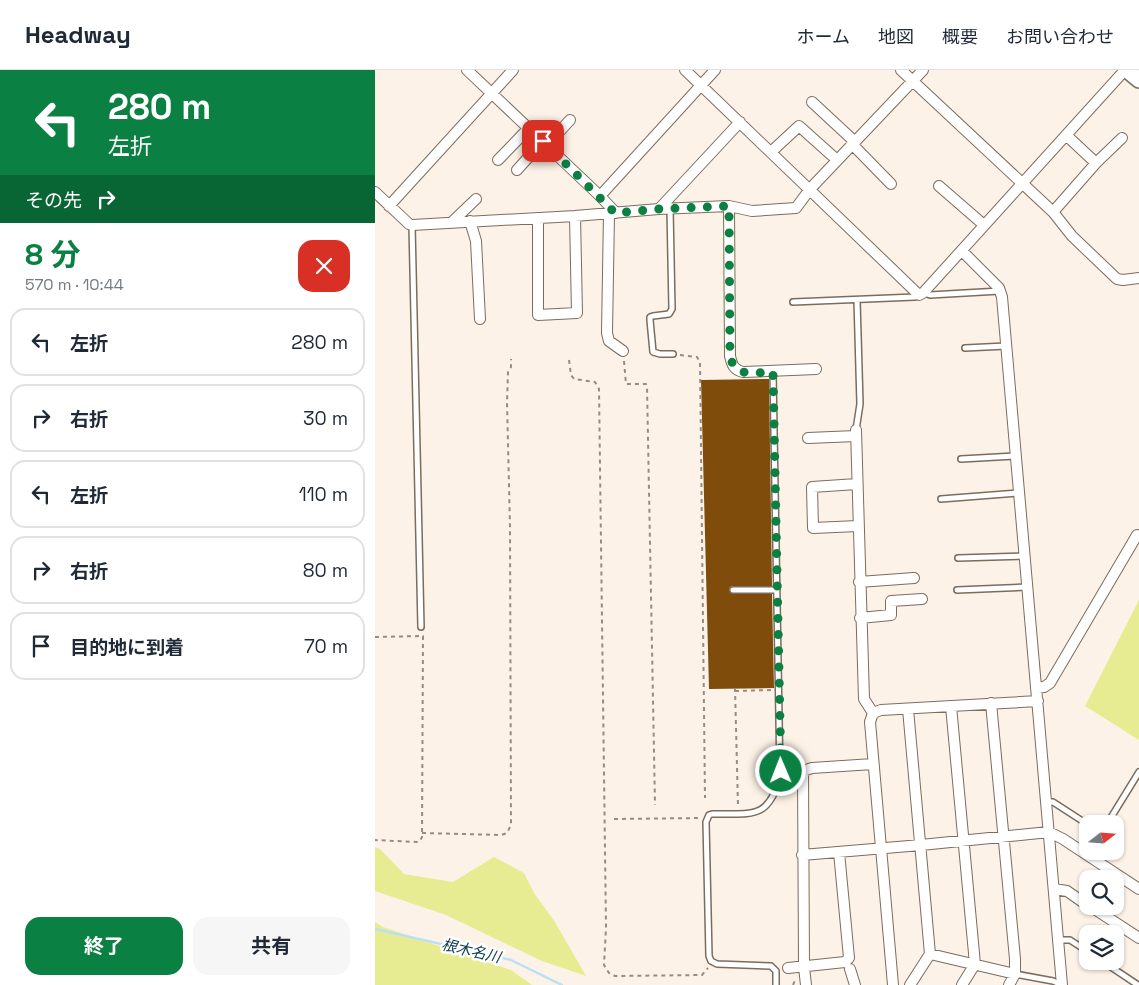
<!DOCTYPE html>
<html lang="ja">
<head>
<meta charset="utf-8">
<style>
  body { margin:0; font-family:"Space Grotesk","Noto Sans JP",sans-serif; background:#f6f6f7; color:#1f2937; height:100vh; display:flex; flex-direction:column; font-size:19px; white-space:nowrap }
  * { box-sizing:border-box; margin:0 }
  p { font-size:16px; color:#747a83 }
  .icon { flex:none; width:28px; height:28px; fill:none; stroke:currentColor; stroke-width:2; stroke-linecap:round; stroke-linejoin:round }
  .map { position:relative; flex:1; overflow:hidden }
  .details { display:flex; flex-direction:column; background:#fff; width:375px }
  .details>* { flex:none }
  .hud { background:#0b8043; color:#fff; overflow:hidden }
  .needle { width:32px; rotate:73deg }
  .tools { position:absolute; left:704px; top:745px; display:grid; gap:10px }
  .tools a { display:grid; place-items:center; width:45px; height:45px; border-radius:10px; background:#fff; box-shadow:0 1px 4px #0004; font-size:25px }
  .pin { position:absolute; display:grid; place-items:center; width:42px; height:42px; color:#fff; margin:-21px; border-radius:10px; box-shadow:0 2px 8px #0006 }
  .me { position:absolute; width:55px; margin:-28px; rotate:359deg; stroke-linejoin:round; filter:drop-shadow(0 0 4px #0008) }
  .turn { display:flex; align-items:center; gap:18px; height:105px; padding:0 25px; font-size:22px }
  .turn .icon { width:65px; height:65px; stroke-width:2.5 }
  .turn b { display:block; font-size:35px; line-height:42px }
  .then { display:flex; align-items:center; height:48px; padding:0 25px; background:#0003; gap:10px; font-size:19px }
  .round { display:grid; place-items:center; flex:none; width:52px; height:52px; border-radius:15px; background:#f6f6f7 }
  .head { display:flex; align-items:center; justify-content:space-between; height:85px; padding:0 25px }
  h1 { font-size:30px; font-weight:700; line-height:38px; color:#0b8043 }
  .primary-button { display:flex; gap:10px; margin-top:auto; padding:10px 25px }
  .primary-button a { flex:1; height:58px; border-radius:15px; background:#0b8043; color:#fff; font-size:20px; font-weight:700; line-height:58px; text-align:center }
  .primary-button a+a { background:#f6f6f7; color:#1f2937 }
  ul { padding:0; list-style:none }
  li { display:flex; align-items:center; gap:15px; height:68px; margin:0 10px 8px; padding:0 15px; border:2px solid #e0e1e3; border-radius:15px }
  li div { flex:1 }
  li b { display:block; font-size:19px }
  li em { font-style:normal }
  header { display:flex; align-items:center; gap:30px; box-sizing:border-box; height:70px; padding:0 25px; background:#fff; border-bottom:1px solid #e0e1e3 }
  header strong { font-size:24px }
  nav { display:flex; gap:28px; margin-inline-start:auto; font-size:18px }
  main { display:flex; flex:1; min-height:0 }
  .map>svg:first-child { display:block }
  .green { fill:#e7ec93 }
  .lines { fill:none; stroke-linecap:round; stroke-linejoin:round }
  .stream { stroke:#b9e0f4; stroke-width:2.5 }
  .building { fill:#7f4c0c }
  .service-casing { stroke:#7c6c5c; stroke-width:8 }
  .minor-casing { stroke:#7c6c5c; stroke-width:12 }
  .secondary-casing { stroke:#7c6c5c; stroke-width:18 }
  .path { stroke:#958c84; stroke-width:2; stroke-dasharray:4 4; stroke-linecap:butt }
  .service { stroke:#fff; stroke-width:5 }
  .minor { stroke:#fff; stroke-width:10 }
  .secondary { stroke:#fff; stroke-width:15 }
  .route { stroke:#0b8043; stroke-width:9; stroke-dasharray:0 16.2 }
  .labels { text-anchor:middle; stroke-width:5; stroke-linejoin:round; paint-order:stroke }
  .water-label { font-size:15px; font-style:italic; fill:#0e4054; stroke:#fff }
</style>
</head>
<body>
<header>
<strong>Headway</strong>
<nav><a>ホーム</a><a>地図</a><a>概要</a><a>お問い合わせ</a></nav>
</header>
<main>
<section class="details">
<div class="hud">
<div class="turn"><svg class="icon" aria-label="left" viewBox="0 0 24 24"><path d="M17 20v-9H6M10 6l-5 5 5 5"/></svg><div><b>280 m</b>左折</div></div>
<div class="then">その先<svg class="icon" aria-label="right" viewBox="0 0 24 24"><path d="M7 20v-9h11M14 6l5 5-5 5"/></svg></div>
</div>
<div class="head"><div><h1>8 分</h1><p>570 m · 10:44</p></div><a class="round" style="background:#d93025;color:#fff"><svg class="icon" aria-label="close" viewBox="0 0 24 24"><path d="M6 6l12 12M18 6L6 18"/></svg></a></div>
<ul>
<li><svg class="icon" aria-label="left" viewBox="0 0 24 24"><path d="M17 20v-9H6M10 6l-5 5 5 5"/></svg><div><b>左折</b></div><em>280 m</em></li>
<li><svg class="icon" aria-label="right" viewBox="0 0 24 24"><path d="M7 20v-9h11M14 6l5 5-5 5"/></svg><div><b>右折</b></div><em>30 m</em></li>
<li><svg class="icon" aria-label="left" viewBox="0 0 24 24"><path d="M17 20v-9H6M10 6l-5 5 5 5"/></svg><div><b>左折</b></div><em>110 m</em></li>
<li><svg class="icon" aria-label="right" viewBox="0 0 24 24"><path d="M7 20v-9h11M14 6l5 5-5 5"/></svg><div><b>右折</b></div><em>80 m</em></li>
<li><svg class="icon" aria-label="arrive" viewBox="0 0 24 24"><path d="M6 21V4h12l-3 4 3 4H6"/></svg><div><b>目的地に到着</b></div><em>70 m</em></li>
</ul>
<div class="primary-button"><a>終了</a><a>共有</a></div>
</section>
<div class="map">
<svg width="764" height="915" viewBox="0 0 764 915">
  <rect width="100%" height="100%" fill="#fdf2e7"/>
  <path class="green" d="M764 530V670L710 636Z
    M0 777 5 779 29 804 78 812 119 787 149 803 159 823 180 852 211 906 167 891 71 845 0 821Z
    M0 852 8 857 136 900 157 915H0Z"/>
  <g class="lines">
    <path class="stream" d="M0 859 136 890 187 915"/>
  </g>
  <path class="building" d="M394 309 397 516H358L355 517 354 520 358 524H397L399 618 334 619 326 310Z"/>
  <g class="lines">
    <defs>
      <path id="service" d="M295 139 297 239 294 244 278 246 275 247V250L278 282 285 284H298
        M37 155 46 557
        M549 223 555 225 625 221
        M418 232 540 227 544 225
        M590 278 631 276
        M398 302 405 707C393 751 376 743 337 744L334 745 331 752 334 886 336 891 342 894 396 896 401 901V915
        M481 360 485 334 482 230
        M586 389 640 386
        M566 429 644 423
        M583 488 649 486
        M358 520H402
        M582 520 652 517
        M672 732H678L712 754
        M732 754 764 702
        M684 870H695L712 881
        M727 891 763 915
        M640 904 678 911 687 915"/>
      <path id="minor" d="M92 0 225 126 241 143
        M310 0 544 225 548 223 750 0
        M526 0 678 142 697 166 742 209 748 210 764 208
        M437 32 479 71
        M691 65 721 93
        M477 74 516 114
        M172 75 195 50
        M396 82 424 56 462 90
        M123 90 154 58
        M142 100 168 71
        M564 116 609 155
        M0 122 34 154 37 155 200 146 284 139 354 136 377 141 421 138 435 119 548 0
        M225 126 340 0
        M14 136 138 0
        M354 136 355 286C357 295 359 300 368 302L441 299
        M284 139 365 52
        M678 142 721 93 747 68
        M234 144 232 263 234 271 248 281
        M163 148V245L202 243 200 146
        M95 151 101 171 105 249
        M77 152 101 129
        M587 181 624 218 627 227 687 915
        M481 360 489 629 498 643
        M433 368 481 366
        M482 414 437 417 438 458 483 456
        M484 512 539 508
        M485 548 516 545V531L547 529
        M661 618 669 617 675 613 762 465
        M616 633 640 889V904L634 915
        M576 636 600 894 587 915
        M533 639 555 884
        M427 785 546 775 674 762 688 769 764 819
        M679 819 692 821 712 835
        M715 836 764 868
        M413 898 470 892 474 888 464 782
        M475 899 480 915
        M431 915 429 897 428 701 437 698 498 694
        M518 915 495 652 498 643 506 640 663 631
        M535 915 555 884 640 904"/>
      <path id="secondary" d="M752 0 764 10"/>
    </defs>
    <use href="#service" class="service-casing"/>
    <use href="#minor" class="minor-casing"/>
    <use href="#secondary" class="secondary-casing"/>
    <path class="path" d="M305 285 322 287 325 292 330 728
      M194 290 196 305 199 309 220 312 224 319 231 858 229 895 234 903 240 906 327 905 333 898
      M249 291 251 314H271L272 316 280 735
      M0 567 48 566 47 767 45 771 42 772 0 770
      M360 618 363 736
      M360 621 397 620
      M239 749 327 748
      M47 763 126 765 132 763 136 755 135 457 132 332 133 302 136 297V289
      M418 915 421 908"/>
    <use href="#service" class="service"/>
    <use href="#minor" class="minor"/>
    <use href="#secondary" class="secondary"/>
  </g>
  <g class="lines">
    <path class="route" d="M168 71 240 143 284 139 354 136 355 286C360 309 380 302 398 302L406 701"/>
  </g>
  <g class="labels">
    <g class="water-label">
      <text transform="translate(96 881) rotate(13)" y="5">根木名川</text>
    </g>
  </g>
</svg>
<div class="tools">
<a><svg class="needle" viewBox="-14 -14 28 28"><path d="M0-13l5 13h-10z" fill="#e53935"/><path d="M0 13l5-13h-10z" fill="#747a83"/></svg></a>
<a><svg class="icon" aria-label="search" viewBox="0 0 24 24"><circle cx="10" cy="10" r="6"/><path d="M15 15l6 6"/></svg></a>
<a><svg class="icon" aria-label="layers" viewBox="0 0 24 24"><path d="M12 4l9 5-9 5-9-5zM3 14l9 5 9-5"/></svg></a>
</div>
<div class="pin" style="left:168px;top:71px;background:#d93025"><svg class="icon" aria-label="arrive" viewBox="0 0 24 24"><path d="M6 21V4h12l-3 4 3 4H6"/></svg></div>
<svg class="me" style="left:406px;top:701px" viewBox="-20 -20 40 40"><circle r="17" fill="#0b8043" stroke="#fff" stroke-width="3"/><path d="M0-11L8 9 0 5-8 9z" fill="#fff"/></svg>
</div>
</main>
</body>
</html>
